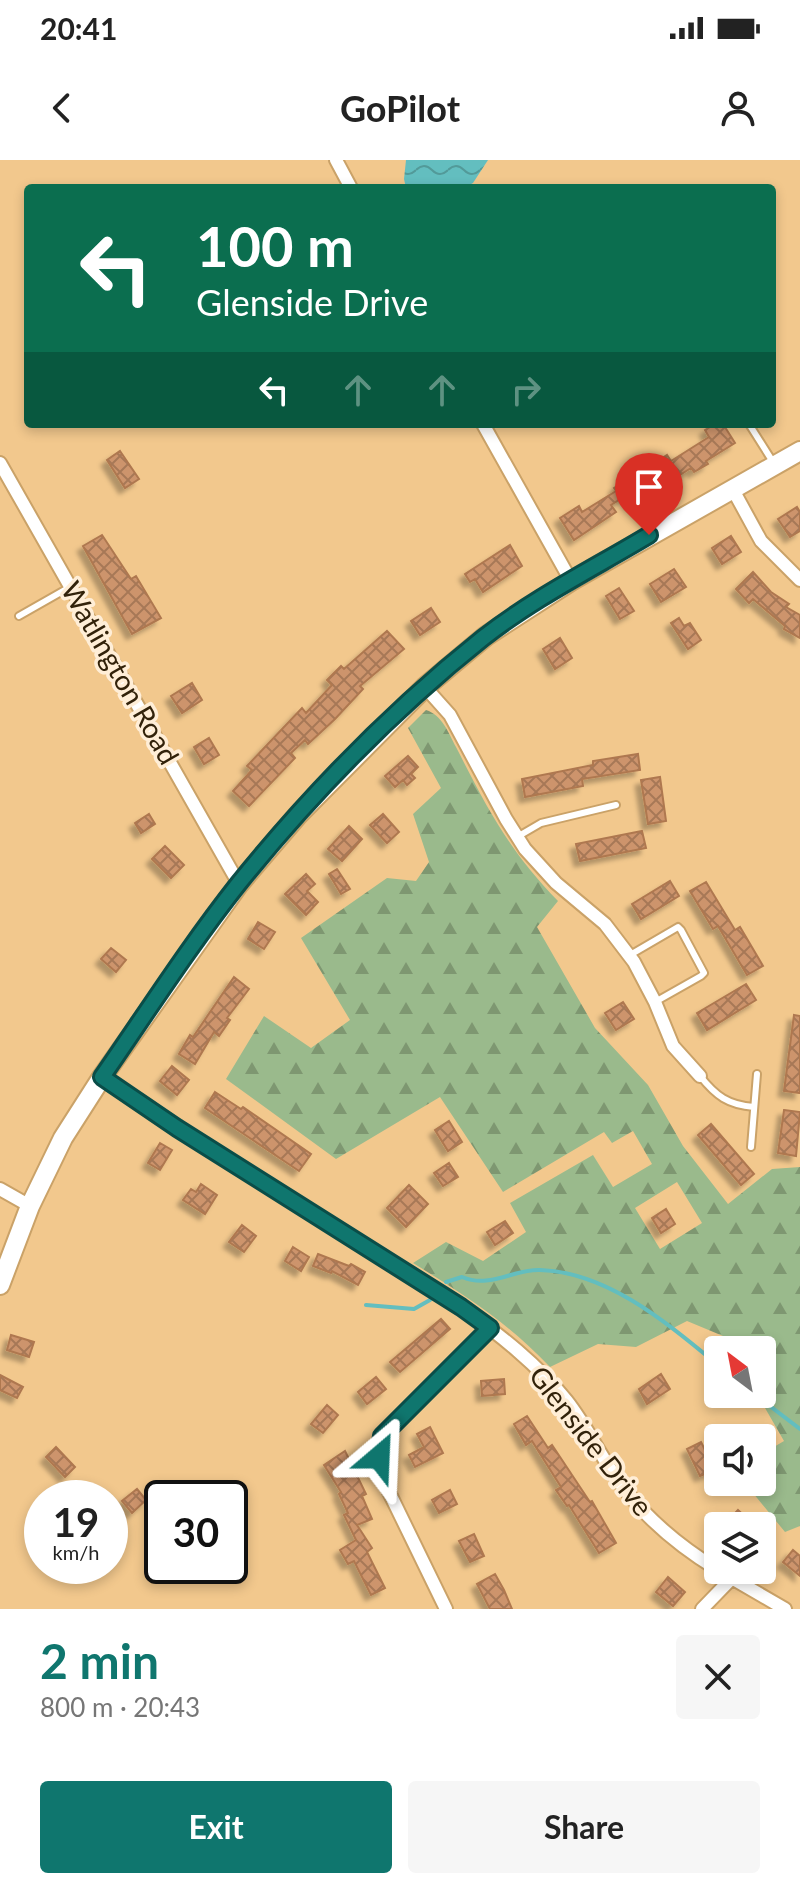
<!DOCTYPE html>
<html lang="en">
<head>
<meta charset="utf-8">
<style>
  body { margin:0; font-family:Lato,sans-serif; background:#f6f6f6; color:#222; height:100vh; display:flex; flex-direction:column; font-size:30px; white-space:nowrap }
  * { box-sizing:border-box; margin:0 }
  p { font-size:26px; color:#767676 }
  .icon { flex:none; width:44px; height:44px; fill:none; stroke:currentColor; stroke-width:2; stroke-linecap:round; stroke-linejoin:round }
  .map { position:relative; height:1449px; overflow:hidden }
  .side { display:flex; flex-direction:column; background:#fff; flex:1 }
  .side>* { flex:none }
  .hud { position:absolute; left:24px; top:24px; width:752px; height:244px; border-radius:8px; box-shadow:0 4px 12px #0003; background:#0b6e4f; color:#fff; overflow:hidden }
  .needle { width:52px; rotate:328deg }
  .controls { position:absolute; left:704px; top:1176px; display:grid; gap:16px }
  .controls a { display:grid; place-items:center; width:72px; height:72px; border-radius:8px; background:#fff; box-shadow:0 4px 12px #0003; font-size:40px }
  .speed { position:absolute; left:24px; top:1320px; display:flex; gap:16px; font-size:40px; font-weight:700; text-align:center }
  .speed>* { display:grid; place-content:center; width:104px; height:104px; border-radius:50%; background:#fff; box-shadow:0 4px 12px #0003; line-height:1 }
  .speed small { font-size:20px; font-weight:400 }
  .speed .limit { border:4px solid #111; border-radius:12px; background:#fff; color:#111 }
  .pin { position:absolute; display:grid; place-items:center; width:68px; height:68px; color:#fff; margin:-82px -34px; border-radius:50% 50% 50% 0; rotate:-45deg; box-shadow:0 0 8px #0007 }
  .pin .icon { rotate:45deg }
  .me { position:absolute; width:88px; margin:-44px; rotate:26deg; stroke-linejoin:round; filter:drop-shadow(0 0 6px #0008) }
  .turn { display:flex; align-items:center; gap:28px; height:168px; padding:0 40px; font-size:36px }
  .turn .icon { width:104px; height:104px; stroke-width:2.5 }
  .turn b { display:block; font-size:56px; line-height:68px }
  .lanes { display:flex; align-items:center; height:76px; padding:0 40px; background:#0003; justify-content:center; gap:40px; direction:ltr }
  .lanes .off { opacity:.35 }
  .round { display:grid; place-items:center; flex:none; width:84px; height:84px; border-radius:8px; background:#f6f6f6 }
  .summary { display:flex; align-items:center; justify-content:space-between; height:136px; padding:0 40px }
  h1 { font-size:48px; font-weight:700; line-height:60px; color:#0f766e }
  .primary-button { display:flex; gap:16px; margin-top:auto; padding:16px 40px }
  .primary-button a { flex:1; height:92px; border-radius:8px; background:#0f766e; color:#fff; font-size:32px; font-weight:700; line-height:92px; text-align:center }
  .primary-button a+a { background:#f6f6f6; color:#222 }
  .status { display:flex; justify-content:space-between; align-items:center; height:56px; padding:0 40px; background:#fff; direction:ltr }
  .status svg { height:22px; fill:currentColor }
  header { display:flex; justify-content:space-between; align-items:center; height:104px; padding:0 40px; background:#fff; font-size:36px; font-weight:700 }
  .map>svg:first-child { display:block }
  .forest { fill:url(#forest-firs); fill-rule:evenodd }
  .water { fill:url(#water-waves) }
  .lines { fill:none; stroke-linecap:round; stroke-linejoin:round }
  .stream { stroke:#63bebf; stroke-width:4 }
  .building { fill:url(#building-cross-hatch); stroke:#af7850; stroke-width:2; filter:url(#shadow) }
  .service-casing { stroke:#caa268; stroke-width:10 }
  .minor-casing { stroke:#caa268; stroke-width:16 }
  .secondary-casing { stroke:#caa268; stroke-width:22 }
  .service { stroke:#fff; stroke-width:6 }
  .minor { stroke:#fff; stroke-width:12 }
  .secondary { stroke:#fff; stroke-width:18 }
  .route-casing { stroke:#0a4d48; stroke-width:20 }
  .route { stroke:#0f766e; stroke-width:14 }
  .labels { text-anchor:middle; stroke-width:7; stroke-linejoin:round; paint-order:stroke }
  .street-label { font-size:28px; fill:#32220a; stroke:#ffeed7 }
</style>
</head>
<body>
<div class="status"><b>20:41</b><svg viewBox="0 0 49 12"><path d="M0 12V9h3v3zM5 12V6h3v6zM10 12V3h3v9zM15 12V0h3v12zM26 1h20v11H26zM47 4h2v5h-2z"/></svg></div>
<header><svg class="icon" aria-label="back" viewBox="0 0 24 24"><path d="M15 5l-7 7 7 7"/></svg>GoPilot<svg class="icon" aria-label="person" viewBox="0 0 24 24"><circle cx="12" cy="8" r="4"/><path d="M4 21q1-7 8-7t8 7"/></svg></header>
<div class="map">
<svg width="800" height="1449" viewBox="0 0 800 1449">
  <defs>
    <pattern id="forest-firs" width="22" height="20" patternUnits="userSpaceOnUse" patternTransform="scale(2)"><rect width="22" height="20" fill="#9aba8c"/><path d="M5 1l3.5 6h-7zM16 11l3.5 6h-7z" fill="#7e9771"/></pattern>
    <pattern id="water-waves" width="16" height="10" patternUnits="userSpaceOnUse" patternTransform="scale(2)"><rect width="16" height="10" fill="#63bebf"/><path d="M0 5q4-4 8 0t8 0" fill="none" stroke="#529a99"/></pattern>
    <pattern id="building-cross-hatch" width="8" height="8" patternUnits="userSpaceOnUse" patternTransform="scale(2)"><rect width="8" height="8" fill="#cd946c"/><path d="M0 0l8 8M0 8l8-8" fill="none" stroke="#a77857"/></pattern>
    <filter id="shadow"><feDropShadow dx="-5.5" dy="5.5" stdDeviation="2" flood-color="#0004"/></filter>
  </defs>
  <rect width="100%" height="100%" fill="#f2c88d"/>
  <path class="forest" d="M426 550C442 555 448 572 456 587 487 648 509 691 558 741L537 767 595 868 648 925 683 986 728 1044 772 1009 800 1007V1366L785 1372 744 1322H762V1294L784 1281 757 1234H762V1190H731L723 1176 687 1161 636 1187 598 1184 550 1207C506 1161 466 1136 413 1103L446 1082 483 1101 526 1072 510 1043 593 995 613 1027 652 1004 633 971 612 983 604 972 503 1032 440 937 336 999 226 919 264 856 311 888 350 860 301 778 387 718 416 721 429 702 413 654 441 628 408 568ZM677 1022 702 1063 660 1089 635 1048Z"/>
  <path class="water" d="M406 0H488L473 23 464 28H406L404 19Z"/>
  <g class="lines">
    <path class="stream" d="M446 1122 462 1117C490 1129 513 1109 540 1110 608 1112 668 1164 718 1205
      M366 1145 414 1149 430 1140
      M754 1234 800 1269"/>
  </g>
  <path class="building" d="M715 264H723L735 283 706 301 708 304 694 312 691 308 667 323 655 303 667 295 671 301 709 277 705 270Z
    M120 291 139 319 125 328 107 300Z
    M639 312 650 330 631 342 627 335 611 345 616 352 574 380 560 358 579 346 582 352 616 331 614 328Z
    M797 347 800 352V371L790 377 778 359Z
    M102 375 131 419 136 416 161 458 132 474 83 386Z
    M731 376 741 392 722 404 712 388Z
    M510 385 522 406 483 432 475 419 470 422 465 414Z
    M674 409 686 427 661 442 650 424Z
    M753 412 771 432 789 444 786 447 800 455V478L784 469 785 466 753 439 749 443 736 429Z
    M619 428 634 451 620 459 606 436Z
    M431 448 440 462 420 475 411 461Z
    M679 458 684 466 690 463 701 480 688 489 671 463Z
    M387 471 404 489 360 526 363 529 335 559 308 584 305 580 291 593 295 598 249 646 233 631 252 610 247 606 302 548 306 553 332 525 327 520 341 506 344 509Z
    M560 478 572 498 555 509 543 489Z
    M192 523 202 540 182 553 171 536Z
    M209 578 219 595 204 604 194 587Z
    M638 594 640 610 582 619 583 626 525 637 522 619 593 605V601Z
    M408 596 418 607 411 614 415 618 407 625 403 620 395 627 385 616Z
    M660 617 666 661 648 664 641 620Z
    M149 654 155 664 141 673 135 663Z
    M383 654 399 672 387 683 370 665Z
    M349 666 362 679 342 701 328 689Z
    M642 671 646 688 580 701 576 684Z
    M165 686 184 705 171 718 152 699Z
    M337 709 350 729 341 734 329 714Z
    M306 714 315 724 307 731 318 742 306 755 285 734Z
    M670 721 679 736 641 759 632 744Z
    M706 722 735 770 740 767 763 806 747 815 718 766 713 769 690 731Z
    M258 762 275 772 264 789 248 779Z
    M111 788 126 800 116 812 101 799Z
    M234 817 249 829 227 858 230 860 219 876 214 872 195 904 179 894 190 875 193 877Z
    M746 824 756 840 707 870 697 853Z
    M623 842 634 859 616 870 605 853Z
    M794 855 800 856V933L784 931Z
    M172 906 189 920 177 935 160 921Z
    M215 932 241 949 243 947 311 994 299 1011 205 948Z
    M784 950 800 952 796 996 778 993Z
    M449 961 462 982 448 991 435 970Z
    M711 964 754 1014 741 1025 698 975Z
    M160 983 172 990 160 1010 148 1003Z
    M449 1003 458 1017 443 1026 434 1013Z
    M201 1024 217 1035 205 1054 183 1040 191 1029 196 1032Z
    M409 1025 428 1044 406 1067 387 1048Z
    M666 1049 675 1064 661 1073 652 1058Z
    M505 1061 513 1073 495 1085 487 1072Z
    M242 1065 256 1076 244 1092 229 1082Z
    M293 1087 309 1097 301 1111 285 1101Z
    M318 1094 349 1106 351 1104 365 1112 358 1125 332 1111 331 1113 313 1106Z
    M441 1159 450 1169 400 1212 390 1202Z
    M11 1175 34 1182 29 1197 7 1190Z
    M661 1214 670 1229 647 1244 639 1229Z
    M0 1215 23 1227 17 1238 0 1230Z
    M376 1217 386 1229 367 1244 358 1232Z
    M504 1219 505 1234 482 1236 481 1221Z
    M327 1245 338 1255 323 1273 311 1264Z
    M527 1256 548 1288 552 1285 590 1342 592 1341 616 1383 599 1393 569 1345 567 1346 556 1330 561 1327 532 1281 526 1285 514 1264Z
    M430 1267 443 1293 415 1307 409 1295 424 1287 417 1274Z
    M701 1282 715 1310 700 1316 687 1289Z
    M56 1287 75 1307 65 1317 46 1297Z
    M345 1291 366 1334 362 1336 372 1359 357 1365 372 1388 367 1392 385 1428 371 1435 354 1401 348 1404 340 1390 356 1380 344 1355 348 1353 339 1334 341 1332 324 1305Z
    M137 1329 146 1340 132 1353 122 1341Z
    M450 1330 457 1344 439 1353 432 1340Z
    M738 1350 750 1361 746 1366H723Z
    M474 1374 484 1396 470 1402 459 1381Z
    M793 1390 800 1396V1416L783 1402Z
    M495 1414 504 1430 512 1449H490L477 1424Z
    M668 1417 685 1432 673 1446 656 1432Z"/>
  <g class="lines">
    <defs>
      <path id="service" d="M749 264 773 302
        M19 456 70 427
        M517 677 541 663 616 645
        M630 795 678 767 681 770 704 813 701 816 655 842
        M700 916C716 936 728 945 754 947
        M751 987 757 914"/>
      <path id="minor" d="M336 0 351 28
        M483 264 571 421
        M0 303 239 724
        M732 328 761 381 800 420
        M425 527 450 555 506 659 525 689 556 723 605 764 634 802 655 842 673 886 700 916
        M102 917 177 968 461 1147C500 1175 537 1204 567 1241 589 1269 603 1302 625 1330 651 1363 682 1388 718 1410
        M0 1029 30 1046
        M718 1410 785 1449
        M446 1449 389 1332 379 1297 382 1276 490 1168
        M702 1449 732 1418"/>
      <path id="secondary" d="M0 1125 30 1046 63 978 102 917 239 724 297 656 425 527 486 476 571 421 800 291"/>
    </defs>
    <use href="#service" class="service-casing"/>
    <use href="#minor" class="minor-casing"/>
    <use href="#secondary" class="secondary-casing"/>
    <use href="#service" class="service"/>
    <use href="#minor" class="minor"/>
    <use href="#secondary" class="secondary"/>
  </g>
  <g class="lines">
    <defs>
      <path id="route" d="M379 1297 382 1276 490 1168 461 1147 177 968 102 917C147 852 190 785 239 723 311 634 394 549 483 478 534 438 594 408 649 375"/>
    </defs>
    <use href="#route" class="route-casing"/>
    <use href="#route" class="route"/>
  </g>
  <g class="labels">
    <g class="street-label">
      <text transform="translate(120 513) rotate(60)" y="10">Watlington Road</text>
      <text transform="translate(591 1281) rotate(52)" y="10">Glenside Drive</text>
    </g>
  </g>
</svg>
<div class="controls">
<a><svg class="needle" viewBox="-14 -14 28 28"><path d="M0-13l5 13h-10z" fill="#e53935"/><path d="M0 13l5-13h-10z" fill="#767676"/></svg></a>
<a><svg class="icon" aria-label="sound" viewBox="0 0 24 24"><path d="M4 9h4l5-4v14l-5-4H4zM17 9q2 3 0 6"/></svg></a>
<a><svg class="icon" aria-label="layers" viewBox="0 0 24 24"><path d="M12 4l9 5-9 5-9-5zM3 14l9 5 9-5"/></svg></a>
</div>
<div class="speed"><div>19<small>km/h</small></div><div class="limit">30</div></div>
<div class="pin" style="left:649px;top:375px;background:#d93025"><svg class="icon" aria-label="arrive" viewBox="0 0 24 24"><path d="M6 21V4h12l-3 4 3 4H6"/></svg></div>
<svg class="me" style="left:379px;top:1297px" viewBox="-20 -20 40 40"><path d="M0-17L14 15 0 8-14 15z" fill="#0f766e" stroke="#fff" stroke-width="4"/></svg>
<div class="hud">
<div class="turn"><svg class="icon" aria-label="left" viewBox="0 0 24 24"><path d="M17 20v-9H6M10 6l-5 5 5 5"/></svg><div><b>100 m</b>Glenside Drive</div></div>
<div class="lanes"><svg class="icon" aria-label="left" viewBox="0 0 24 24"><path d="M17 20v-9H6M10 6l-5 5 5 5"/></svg><svg class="icon off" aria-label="ahead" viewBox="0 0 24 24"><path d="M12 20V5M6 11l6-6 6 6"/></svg><svg class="icon off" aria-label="ahead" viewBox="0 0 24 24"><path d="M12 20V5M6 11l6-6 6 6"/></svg><svg class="icon off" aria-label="right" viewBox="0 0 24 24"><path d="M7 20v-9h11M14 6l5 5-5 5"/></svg></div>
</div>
</div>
<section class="side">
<div class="summary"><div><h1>2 min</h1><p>800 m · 20:43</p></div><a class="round"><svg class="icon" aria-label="close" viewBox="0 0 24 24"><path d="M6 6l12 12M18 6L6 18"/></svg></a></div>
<div class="primary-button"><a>Exit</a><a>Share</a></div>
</section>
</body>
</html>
